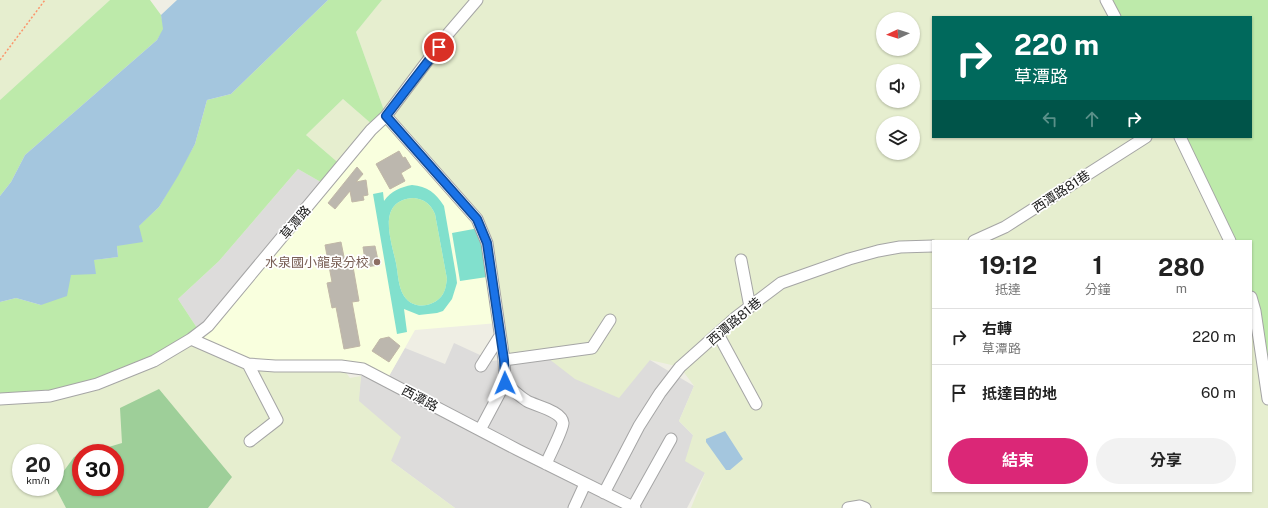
<!DOCTYPE html>
<html lang="zh-TW">
<head>
<meta charset="utf-8">
<style>
  body { margin:0; font-family:"Public Sans","Noto Sans TC",sans-serif; background:#f2f2f2; color:#222; height:100vh; display:flex; flex-direction:column; font-size:15px; white-space:nowrap }
  * { box-sizing:border-box; margin:0 }
  p { font-size:13px; color:#767676 }
  .icon { flex:none; width:22px; height:22px; fill:none; stroke:currentColor; stroke-width:2; stroke-linecap:round; stroke-linejoin:round }
  .map { position:relative; flex:1; overflow:hidden }
  .drawer { position:absolute; left:932px; top:240px; width:320px; height:252px; display:flex; flex-direction:column; background:#fff; border-radius:0px; box-shadow:0 1px 3px #0004 }
  .drawer>* { flex:none }
  .guide { position:absolute; left:932px; top:16px; width:320px; height:122px; border-radius:0px; box-shadow:0 1px 3px #0004; background:#00695c; color:#fff; overflow:hidden }
  .needle { width:26px; rotate:266deg }
  .tools { position:absolute; left:876px; top:12px; display:grid; gap:8px }
  .tools a { display:grid; place-items:center; width:44px; height:44px; border-radius:50%; background:#fff; box-shadow:0 1px 3px #0004; font-size:20px }
  .speed { position:absolute; left:12px; top:444px; display:flex; gap:8px; font-size:20px; font-weight:700; text-align:center }
  .speed>* { display:grid; place-content:center; width:52px; height:52px; border-radius:50%; background:#fff; box-shadow:0 1px 3px #0004; line-height:1 }
  .speed small { font-size:10px; font-weight:400 }
  .speed .limit { border:6px solid #d22; background:#fff; color:#111 }
  .pin { position:absolute; display:grid; place-items:center; width:34px; height:34px; color:#fff; margin:-17px; border:2px solid #fff; border-radius:50%; box-shadow:0 1px 4px #0007 }
  .me { position:absolute; width:44px; margin:-22px; rotate:359deg; stroke-linejoin:round; filter:drop-shadow(0 0 3px #0008) }
  .turn { display:flex; align-items:center; gap:14px; height:84px; padding:0 16px; font-size:18px }
  .turn .icon { width:52px; height:52px; stroke-width:2.5 }
  .turn b { display:block; font-size:28px; line-height:34px }
  .lanes { display:flex; align-items:center; height:38px; padding:0 16px; background:#0003; justify-content:center; gap:20px; direction:ltr }
  .lanes .off { opacity:.35 }
  .eta { display:flex; justify-content:space-evenly; align-items:center; height:68px; text-align:center }
  .eta b { font-size:24px; font-weight:700; line-height:28px }
  .primary-button { display:flex; gap:8px; margin-top:auto; padding:8px 16px }
  .primary-button a { flex:1; height:46px; border-radius:24px; background:#db2777; color:#fff; font-size:16px; font-weight:700; line-height:46px; text-align:center }
  .primary-button a+a { background:#f2f2f2; color:#222 }
  ul { padding:0; list-style:none }
  li { display:flex; align-items:center; gap:12px; height:56px; padding:0 16px; border-top:1px solid #e0e0e0 }
  li div { flex:1 }
  li b { display:block; font-size:15px }
  li em { font-style:normal }
  .map>svg:first-child { display:block }
  .residential { fill:#dddcdb }
  .education { fill:#f9ffde }
  .farmland { fill:#e6eecf; fill-rule:evenodd }
  .grass { fill:#bdeaaa }
  .forest { fill:#9ecf99 }
  .pitch { fill:#81e0cd; fill-rule:evenodd }
  .water { fill:#a4c6de }
  .building { fill:#bcb7ae; stroke:#c1b7a7 }
  .lines { fill:none; stroke-linecap:round; stroke-linejoin:round }
  .minor-casing { stroke:#a5a5a5; stroke-width:13 }
  .path { stroke:#fb946a; stroke-width:1.5; stroke-dasharray:2 2; stroke-linecap:butt }
  .minor { stroke:#fff; stroke-width:11 }
  .route-casing { stroke:#114b97; stroke-width:10 }
  .route { stroke:#1a73e8; stroke-width:7 }
  .education-dot { fill:#8d6e63; stroke:#fff; stroke-width:1.5 }
  .labels { text-anchor:middle; stroke-width:3.5; stroke-linejoin:round; paint-order:stroke }
  .street-label { font-size:13px; fill:#1e1e1e; stroke:#fff }
  .education-label { font-size:13px; fill:#785e54; stroke:#fff; text-anchor:end }
</style>
</head>
<body>
<div class="map">
<svg width="1268" height="508" viewBox="0 0 1268 508">
  <rect width="100%" height="100%" fill="#efeee4"/>
  <path class="residential" d="M298 169 326 185 201 334 178 299 219 261Z
    M454 343 493 361 540 352 650 360 694 386 679 421 693 435 705 473 687 508H455L391 461 358 401 361 376H389L405 348 445 364Z"/>
  <path class="education" d="M386 116 477 219 498 323 415 330 389 376 363 369 250 367 191 339Z"/>
  <path class="farmland" d="M0 0H110L0 100Z
    M382 0H1106L1115 17H933V137H1180L1231 241H933V491H1251V297L1268 400V508H691L705 473 685 461 693 435 679 421 694 386 680 367 650 360 619 398 575 379 540 352 504 360 477 219 386 116 356 32ZM883 19H913V49H883ZM883 71H913V101H883ZM883 123H913V153H883Z
    M343 99 374 126 342 166 306 135Z
    M191 339 248 364 341 366 350 378 361 376 359 401 401 437 391 461 455 508H208L232 477 122 443 88 453H81V455L74 457 55 483V453H21V487H55L66 508H0V398Z"/>
  <path class="grass" d="M110 0H150L161 15 164 29 157 40 25 155 11 182 0 196V100Z
    M328 0H382L356 32 386 116 374 126 343 99 306 135 342 166 326 185 298 169 219 261 178 299 201 334 97 384 0 398V302L16 298 41 305 71 275 93 260 118 257 117 246 159 207 195 144 207 100 231 94Z
    M1106 0H1268V399L1251 297V241H1231L1180 137H1251V17H1115Z
    M414 198C425 200 430 203 435 214L447 279C446 285 446 289 443 294 434 308 413 310 404 296 398 287 398 273 396 263 391 240 376 200 414 198Z"/>
  <path class="forest" d="M159 389 232 477 208 508H66L55 487V483L74 457 81 455V487H115V453H88L122 443 120 408Z"/>
  <path class="pitch" d="M412 185C427 186 436 193 444 206L456 275 457 283 452 299 443 311 437 313 419 315 404 309 407 332 397 334 373 194 383 192 384 201C391 191 401 187 412 185ZM414 198C425 200 430 203 435 214L447 279C446 284 446 289 443 294 434 308 413 310 404 296 398 287 398 273 396 263 391 240 376 200 414 198Z
    M479 228 487 277 460 281 452 233Z"/>
  <path class="water" d="M177 0H328L231 94 207 100 195 144 178 176 159 207 139 226 143 242 117 246 118 257 94 260 96 274 71 275 67 296 41 305 16 298 0 302V196L11 182 25 155 157 40 163 29 161 15Z
    M725 431 743 459 730 470H726L706 442V439Z"/>
  <path class="building" d="M399 151 403 158 405 157 411 167 401 173 405 181 390 189 376 164Z
    M357 167 363 174 356 182 366 180 368 195 363 196 364 200 352 202 350 191 335 209 328 203Z
    M341 242 345 262 352 261 359 301 352 302 360 346 344 349 336 307 332 308 327 283 332 282 325 245Z
    M375 246 379 265 366 267 363 247Z
    M389 337 400 346 389 362 372 351 380 339Z"/>
  <g class="lines">
    <defs>
      <path id="minor" d="M1106 0 1115 17
        M386 116 477 219 487 243 504 360 505 383 480 430
        M1180 137 1230 241
        M974 241 1005 227 1146 137
        M741 260 750 307
        M1251 297 1255 311 1268 399
        M718 334 756 404
        M191 339 248 364 275 366H341L363 369 518 450 635 508
        M504 360 592 348 610 320
        M248 364 277 420 250 441
        M481 366 500 336
        M505 383C512 389 519 396 527 401 536 406 562 411 563 423 563 430 549 456 546 464
        M0 399 50 396 97 384 154 361 191 339 208 326 371 130 386 116 447 35 477 0
        M604 493 639 426 660 393 680 367 735 318 781 283 849 259 878 251 900 247 933 246
        M633 507 671 439
        M574 508 585 484
        M848 508 860 506 865 508"/>
    </defs>
    <use href="#minor" class="minor-casing"/>
    <path class="path" d="M0 60 45 0"/>
    <use href="#minor" class="minor"/>
  </g>
  <g class="lines">
    <defs>
      <path id="route" d="M439 47 386 116 477 219 487 243 504 360 505 383"/>
    </defs>
    <use href="#route" class="route-casing"/>
    <use href="#route" class="route"/>
  </g>
  <circle class="education-dot" cx="377" cy="262" r="4"/>
  <g class="labels">
    <g class="street-label">
      <text transform="translate(1061 191) rotate(-33)" y="5">西潭路81巷</text>
      <text transform="translate(295 222) rotate(-50)" y="5">草潭路</text>
      <text transform="translate(734 321) rotate(-40)" y="5">西潭路81巷</text>
      <text transform="translate(420 398) rotate(28)" y="5">西潭路</text>
    </g>
    <g class="education-label">
      <text x="369" y="267">水泉國小龍泉分校</text>
    </g>
  </g>
</svg>
<div class="tools">
<a><svg class="needle" viewBox="-14 -14 28 28"><path d="M0-13l5 13h-10z" fill="#e53935"/><path d="M0 13l5-13h-10z" fill="#767676"/></svg></a>
<a><svg class="icon" aria-label="sound" viewBox="0 0 24 24"><path d="M4 9h4l5-4v14l-5-4H4zM17 9q2 3 0 6"/></svg></a>
<a><svg class="icon" aria-label="layers" viewBox="0 0 24 24"><path d="M12 4l9 5-9 5-9-5zM3 14l9 5 9-5"/></svg></a>
</div>
<div class="speed"><div>20<small>km/h</small></div><div class="limit">30</div></div>
<div class="pin" style="left:439px;top:47px;background:#d93025"><svg class="icon" aria-label="arrive" viewBox="0 0 24 24"><path d="M6 21V4h12l-3 4 3 4H6"/></svg></div>
<svg class="me" style="left:505px;top:383px" viewBox="-20 -20 40 40"><path d="M0-17L14 15 0 8-14 15z" fill="#1a73e8" stroke="#fff" stroke-width="4"/></svg>
<div class="guide">
<div class="turn"><svg class="icon" aria-label="right" viewBox="0 0 24 24"><path d="M7 20v-9h11M14 6l5 5-5 5"/></svg><div><b>220 m</b>草潭路</div></div>
<div class="lanes"><svg class="icon off" aria-label="left" viewBox="0 0 24 24"><path d="M17 20v-9H6M10 6l-5 5 5 5"/></svg><svg class="icon off" aria-label="ahead" viewBox="0 0 24 24"><path d="M12 20V5M6 11l6-6 6 6"/></svg><svg class="icon" aria-label="right" viewBox="0 0 24 24"><path d="M7 20v-9h11M14 6l5 5-5 5"/></svg></div>
</div>
<section class="drawer">
<div class="eta">
<div><b>19:12</b><p>抵達</p></div>
<div><b>1</b><p>分鐘</p></div>
<div><b>280</b><p>m</p></div>
</div>
<ul>
<li><svg class="icon" aria-label="right" viewBox="0 0 24 24"><path d="M7 20v-9h11M14 6l5 5-5 5"/></svg><div><b>右轉</b><p>草潭路</p></div><em>220 m</em></li>
<li><svg class="icon" aria-label="arrive" viewBox="0 0 24 24"><path d="M6 21V4h12l-3 4 3 4H6"/></svg><div><b>抵達目的地</b></div><em>60 m</em></li>
</ul>
<div class="primary-button"><a>結束</a><a>分享</a></div>
</section>
</div>
</body>
</html>
